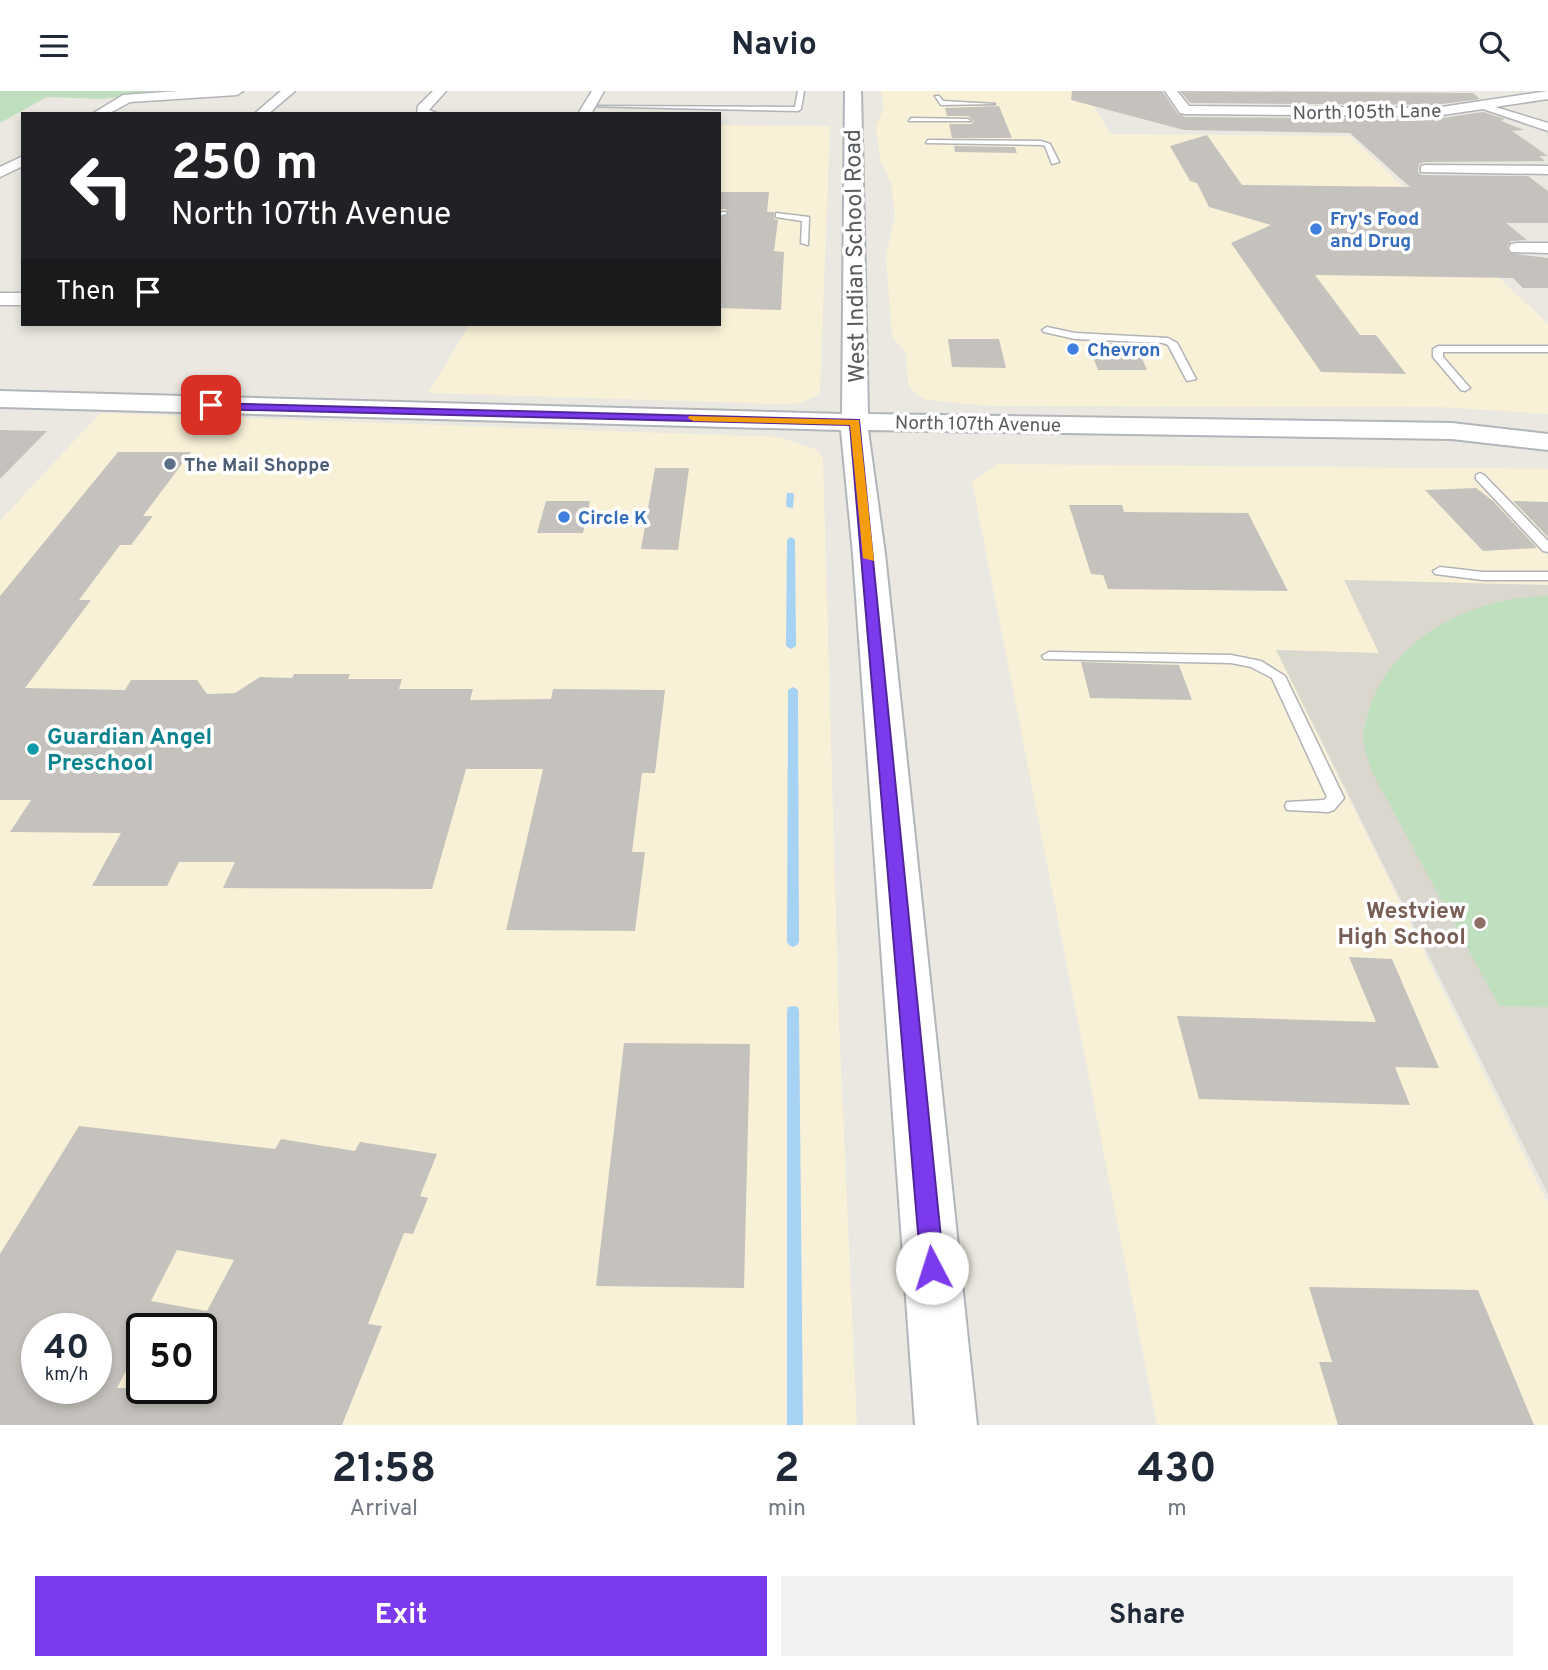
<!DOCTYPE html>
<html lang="en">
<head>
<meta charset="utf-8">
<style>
  body { margin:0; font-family:Overpass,sans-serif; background:#f2f2f3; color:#1f2937; height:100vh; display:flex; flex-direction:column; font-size:26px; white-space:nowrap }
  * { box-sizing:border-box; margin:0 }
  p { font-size:23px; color:#747a83 }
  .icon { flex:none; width:38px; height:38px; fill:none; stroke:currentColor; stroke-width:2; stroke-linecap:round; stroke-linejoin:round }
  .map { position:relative; height:1334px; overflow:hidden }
  .sheet { display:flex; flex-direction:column; background:#fff; flex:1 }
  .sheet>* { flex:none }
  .top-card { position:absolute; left:21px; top:21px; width:700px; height:214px; border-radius:0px; box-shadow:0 4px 10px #0003; background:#202124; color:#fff; overflow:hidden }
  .speed { position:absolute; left:21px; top:1222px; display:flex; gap:14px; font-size:35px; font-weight:700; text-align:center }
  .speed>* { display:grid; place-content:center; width:91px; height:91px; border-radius:50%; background:#fff; box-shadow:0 4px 10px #0003; line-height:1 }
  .speed small { font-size:18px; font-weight:400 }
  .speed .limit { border:4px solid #111; border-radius:10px; background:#fff; color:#111 }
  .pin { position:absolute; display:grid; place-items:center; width:60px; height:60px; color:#fff; margin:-30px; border-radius:14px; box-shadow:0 4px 10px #0006 }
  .me { position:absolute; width:77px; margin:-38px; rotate:355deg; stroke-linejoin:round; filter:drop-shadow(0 0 5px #0008) }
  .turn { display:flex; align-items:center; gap:24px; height:147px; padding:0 35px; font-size:32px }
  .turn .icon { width:91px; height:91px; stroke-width:2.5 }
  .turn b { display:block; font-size:49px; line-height:60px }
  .then { display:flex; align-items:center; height:66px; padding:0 35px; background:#0003; gap:14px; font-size:26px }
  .eta { display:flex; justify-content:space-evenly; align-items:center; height:119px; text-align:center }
  .eta b { font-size:42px; font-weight:700; line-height:49px }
  .cta { display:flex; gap:14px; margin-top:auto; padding:14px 35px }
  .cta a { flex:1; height:80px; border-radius:0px; background:#7c3aed; color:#fff; font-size:28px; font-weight:700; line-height:80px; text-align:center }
  .cta a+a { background:#f2f2f3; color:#1f2937 }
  header { display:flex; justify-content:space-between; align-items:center; height:91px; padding:0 35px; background:#fff; font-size:32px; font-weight:700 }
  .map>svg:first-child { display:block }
  .commercial { fill:#f9f1d7; fill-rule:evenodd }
  .education { fill:#dad7cf }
  .green { fill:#bfdfbf }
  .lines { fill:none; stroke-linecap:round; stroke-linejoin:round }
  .stream { fill:#a6d2f4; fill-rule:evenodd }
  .building { fill:#c5c2bd; fill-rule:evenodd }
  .lane-casing { stroke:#b1b3b6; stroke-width:3 }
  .street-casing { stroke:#b1b3b6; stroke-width:3 }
  .secondary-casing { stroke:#b2b5b9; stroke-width:4 }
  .lane { fill:#fff; fill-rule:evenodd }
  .street { fill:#fff; fill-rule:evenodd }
  .secondary { fill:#fff; fill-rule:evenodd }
  .route { fill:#7c3aed; stroke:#51269a; stroke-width:2 }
  .slow { fill:#f59e0b }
  .shop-dot { fill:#3f7fe0; stroke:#fff; stroke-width:2.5 }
  .service-dot { fill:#5c6f8a; stroke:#fff; stroke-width:2.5 }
  .culture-dot { fill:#0f9aa8; stroke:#fff; stroke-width:2.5 }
  .education-dot { fill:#8d6e63; stroke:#fff; stroke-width:2.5 }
  .labels { text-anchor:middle; stroke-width:7; stroke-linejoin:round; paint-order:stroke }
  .far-street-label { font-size:19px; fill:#595c5f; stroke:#fff }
  .far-shop-label { font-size:19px; font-weight:bold; fill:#366cbe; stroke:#fff; text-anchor:start }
  .far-service-label { font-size:19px; font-weight:bold; fill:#4e5e75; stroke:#fff; text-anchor:start }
  .street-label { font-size:23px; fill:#595c5f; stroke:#fff }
  .culture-label { font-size:23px; font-weight:bold; fill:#0d838f; stroke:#fff; text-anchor:start }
  .education-label { font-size:23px; font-weight:bold; fill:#785e54; stroke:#fff; text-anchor:end }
</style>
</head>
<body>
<header><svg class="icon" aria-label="menu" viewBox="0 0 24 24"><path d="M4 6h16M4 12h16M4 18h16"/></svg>Navio<svg class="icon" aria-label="search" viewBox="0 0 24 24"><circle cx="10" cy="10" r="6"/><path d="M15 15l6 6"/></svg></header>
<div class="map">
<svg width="1548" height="1334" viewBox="0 0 1548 1334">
  <rect width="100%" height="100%" fill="#eae8e0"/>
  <path class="commercial" d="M881 0H1086L1110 43 1350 45 1548 233V323L1439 316 992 315 926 309 914 302 908 292 906 262 892 246 886 165 895 126 891 92 880 69 876 36 884 16Z
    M719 34 830 35 820 301 816 305 799 312 776 313 428 302 470 233H719Z
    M100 322 778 346 817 359 823 367 839 933 857 1334H0V430ZM37 1237H96V1297H37ZM142 1237H201V1297H142Z
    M998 373 1548 378V494L1345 489 1379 562 1276 559 1548 1113V1334H1157L972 390Z"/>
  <path class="education" d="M1344 489 1548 494V1103L1276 559 1379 562Z"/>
  <path class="green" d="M0 0H153L104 8 47 6 0 32Z
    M1548 505V916L1499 915 1372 681C1369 670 1363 656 1363 644 1363 638 1366 630 1368 624 1387 548 1474 505 1548 505Z"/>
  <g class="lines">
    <path class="stream" d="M787 402H793L794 404 793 417H790L786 415Z
      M791 446 795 449 796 555 791 558 786 555 787 449Z
      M793 596 798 599 799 851 797 854 793 856 789 854 787 851 788 599Z
      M793 915 798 916 799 920 803 1334H787V920L788 916Z"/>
  </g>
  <path class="building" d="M1072 0H1162L1178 23 1185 26 1435 28 1483 21 1505 28 1501 30 1524 39 1512 40 1548 65H1539L1545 70 1425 71 1419 73 1418 81 1421 84 1528 85 1548 100V132H1506L1527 149 1511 150 1507 156 1509 162 1548 167V197H1523L1513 187 1315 184 1360 244H1376L1406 283 1321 281 1231 152 1271 134 1209 116 1197 92 1190 90 1170 55 1207 44 1242 94 1410 96 1350 42 1184 39 1071 9Z
    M1180 0 1473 2 1480 8 1435 14 1190 12Z
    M999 15 1012 47H952L949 33H971L974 30 968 25H947L945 17Z
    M954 55 1015 56 1017 62 955 61Z
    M719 101H769L767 121H774V128L778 129 774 160 784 161 781 219 719 217V127L729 124 726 118H719Z
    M948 248H999L1006 277 952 276Z
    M1087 251 1136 253 1147 279H1098Z
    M0 339 47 340 0 388Z
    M118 361H191L143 425H153L131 454H120L79 509H91L25 597 125 599 131 589H197L207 603 235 602 260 586 292 587 294 583H350L348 588H402L399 598H473L470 609 551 608 553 598 665 599 655 682H642L632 761H645L635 840 506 839 543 678H466L432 798 223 797 235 771H179L167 795H92L121 742 10 741 31 709H0V505Z
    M655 377H689L678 459 641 458Z
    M1476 397 1493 410 1537 457 1483 460 1425 399Z
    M546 410H590L583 442H537Z
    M1513 410 1548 411V446Z
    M1069 414H1122L1124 421 1248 422 1288 500 1108 498 1103 484 1091 483Z
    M1081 571 1179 574 1192 609 1090 607Z
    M1349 866 1392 868 1439 977 1395 976 1410 1014 1199 1008 1177 925 1376 931Z
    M624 952 750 953 744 1197 596 1195Z
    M79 1035 275 1058 281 1048 355 1060 360 1051 437 1063 420 1105 428 1107 413 1143 404 1142 368 1233 382 1235 342 1334H0V1163ZM177 1159 234 1169 207 1220 151 1210ZM37 1237H96V1297H37ZM142 1237H201V1297H117L142 1248Z
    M1309 1196 1478 1199 1534 1334H1338L1319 1271H1332Z"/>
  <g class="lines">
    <defs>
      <path id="lane" d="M798 0H804L801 18 798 20 586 15 795 16Z
        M935 5H939L943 10 995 13 941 14Z
        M911 27 968 28 971 30H909Z
        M928 49 1041 50 1050 53 1059 71 1052 73 1045 55 1041 54 926 52Z
        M719 121H726L727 123 719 125Z
        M776 122 809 126 808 154 801 152 802 130 776 126Z
        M1047 236 1075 242 1168 247 1177 252 1196 288 1187 290 1168 254 1163 252 1075 248 1044 241 1042 239Z
        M1548 255V261H1443V266L1470 297 1465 300 1461 299 1433 266V258L1438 255Z
        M1480 382 1484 384 1548 450V461L1543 460 1476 388V384Z
        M1440 476 1483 481H1548V489H1483L1435 483 1433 480Z
        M1049 561 1231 564 1261 570 1285 585 1344 707 1334 719 1328 721 1287 719 1285 715 1287 711 1324 709 1327 706 1272 587 1251 576 1231 572 1044 568 1042 565Z"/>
      <path id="street" d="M178 0H243L237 4 130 11 108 23H92L123 4Z
        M281 0H295L268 23H254Z
        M433 0H446L429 19 439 23H417L418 15Z
        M592 0H604L591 23H578Z
        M1165 0H1177L1189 15 1435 17 1548 0V8L1495 16 1548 32V40L1483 18 1435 25 1185 23 1180 22Z
        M23 65V75L0 86V76Z
        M1426 74 1548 75V83L1421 81V75Z
        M1517 152H1548V162L1511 161 1509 157 1511 153Z
        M0 202H23V214H0Z"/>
      <path id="secondary" d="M845 0H861L868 323 1452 332 1548 343V359L1452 348 868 339 885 463 977 1334H915L853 463 841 339 0 316V300L842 323Z"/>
    </defs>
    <use href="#lane" class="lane-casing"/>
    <use href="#street" class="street-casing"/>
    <use href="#secondary" class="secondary-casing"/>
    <use href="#lane" class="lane"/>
    <use href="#street" class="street"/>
    <use href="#secondary" class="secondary"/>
  </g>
  <path class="route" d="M207 312 859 329 944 1177 940 1185 932 1188 924 1185 921 1177 850 334 211 318 207 317Z"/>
  <path class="slow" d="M689 325 859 329 874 470 863 467 850 334 693 330 688 327Z"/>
  <g class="shop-dot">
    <circle cx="1316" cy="138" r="7"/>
    <circle cx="1073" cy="258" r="7"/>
    <circle cx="564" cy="426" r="7"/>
  </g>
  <circle class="service-dot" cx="170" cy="373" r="7"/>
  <circle class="culture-dot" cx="33" cy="658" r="7"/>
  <circle class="education-dot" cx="1480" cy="832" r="7"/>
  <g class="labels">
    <g class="far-street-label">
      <text transform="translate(1367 20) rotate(-1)" y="7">North 105th Lane</text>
      <text transform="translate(978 332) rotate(1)" y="7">North 107th Avenue</text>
    </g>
    <g class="far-shop-label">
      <text x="1330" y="134">Fry's Food<tspan x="1330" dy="22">and Drug</tspan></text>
      <text x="1087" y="265">Chevron</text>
      <text x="578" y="433">Circle K</text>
    </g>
    <g class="far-service-label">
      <text x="184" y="380">The Mail Shoppe</text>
    </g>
    <g class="street-label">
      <text transform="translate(854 165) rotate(-91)" y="8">West Indian School Road</text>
    </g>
    <g class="culture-label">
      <text x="47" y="653">Guardian Angel<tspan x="47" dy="26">Preschool</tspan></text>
    </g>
    <g class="education-label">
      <text x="1466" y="827">Westview<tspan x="1466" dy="26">High School</tspan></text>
    </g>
  </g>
</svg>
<div class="speed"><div>40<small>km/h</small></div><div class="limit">50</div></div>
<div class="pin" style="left:211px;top:314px;background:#d93025"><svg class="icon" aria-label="arrive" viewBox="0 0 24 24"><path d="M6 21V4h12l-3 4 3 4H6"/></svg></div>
<svg class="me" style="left:932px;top:1177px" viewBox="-20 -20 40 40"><circle r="19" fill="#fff"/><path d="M0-13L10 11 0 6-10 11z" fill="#7c3aed"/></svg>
<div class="top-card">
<div class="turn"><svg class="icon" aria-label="left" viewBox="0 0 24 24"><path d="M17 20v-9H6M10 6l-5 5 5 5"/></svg><div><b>250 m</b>North 107th Avenue</div></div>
<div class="then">Then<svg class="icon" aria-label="arrive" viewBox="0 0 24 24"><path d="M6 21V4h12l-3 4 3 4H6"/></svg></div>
</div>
</div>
<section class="sheet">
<div class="eta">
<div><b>21:58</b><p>Arrival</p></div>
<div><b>2</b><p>min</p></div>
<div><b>430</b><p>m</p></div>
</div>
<div class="cta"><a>Exit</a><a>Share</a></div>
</section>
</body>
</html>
